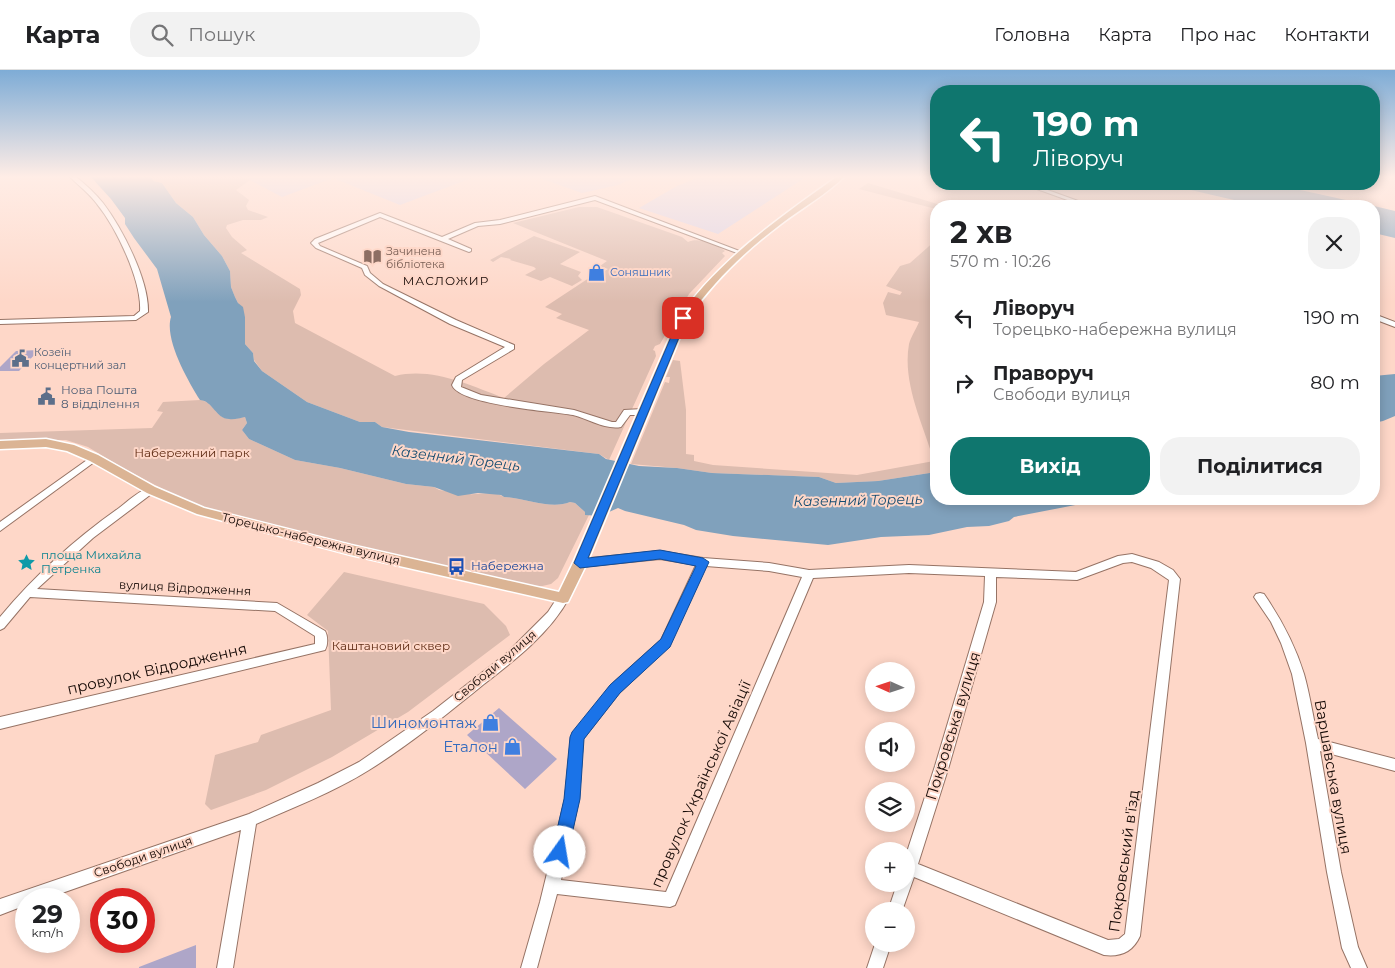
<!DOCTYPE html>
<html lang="uk">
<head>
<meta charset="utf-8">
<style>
  body { margin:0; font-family:Montserrat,sans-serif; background:#f2f2f2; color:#202124; height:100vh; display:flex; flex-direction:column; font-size:19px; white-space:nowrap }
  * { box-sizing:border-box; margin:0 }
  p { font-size:16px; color:#757577 }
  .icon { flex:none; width:28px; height:28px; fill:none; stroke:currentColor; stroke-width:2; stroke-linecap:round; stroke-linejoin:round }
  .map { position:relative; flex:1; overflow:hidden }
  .drawer { position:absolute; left:930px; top:130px; width:450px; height:305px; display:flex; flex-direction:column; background:#fff; border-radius:20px; box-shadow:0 2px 12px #0003 }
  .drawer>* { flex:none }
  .guide { position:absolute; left:930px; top:15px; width:450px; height:105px; border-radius:20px; box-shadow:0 2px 12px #0003; background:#0f766e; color:#fff; overflow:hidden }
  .needle { width:32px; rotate:273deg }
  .tools { position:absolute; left:865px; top:592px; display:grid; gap:10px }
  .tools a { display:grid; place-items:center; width:50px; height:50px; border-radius:50%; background:#fff; box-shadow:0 2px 12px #0003; font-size:25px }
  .speed { position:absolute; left:15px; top:818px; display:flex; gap:10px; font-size:25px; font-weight:700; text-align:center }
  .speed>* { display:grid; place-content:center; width:65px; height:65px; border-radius:50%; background:#fff; box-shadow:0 2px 12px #0003; line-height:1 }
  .speed small { font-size:12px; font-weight:400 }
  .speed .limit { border:8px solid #d22; background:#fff; color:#111 }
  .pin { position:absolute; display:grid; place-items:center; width:42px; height:42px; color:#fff; margin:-21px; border-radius:10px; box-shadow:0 2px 8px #0006 }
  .me { position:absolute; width:55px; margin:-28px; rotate:13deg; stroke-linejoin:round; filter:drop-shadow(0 0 4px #0008) }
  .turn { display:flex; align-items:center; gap:18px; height:105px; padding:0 20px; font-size:22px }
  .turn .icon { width:65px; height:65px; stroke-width:2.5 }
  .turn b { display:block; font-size:35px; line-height:42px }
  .round { display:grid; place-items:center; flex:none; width:52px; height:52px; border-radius:20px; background:#f2f2f2 }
  .summary { display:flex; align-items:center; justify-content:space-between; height:85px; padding:0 20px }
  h1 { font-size:30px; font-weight:700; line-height:38px }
  .action { display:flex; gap:10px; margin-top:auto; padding:10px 20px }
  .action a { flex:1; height:58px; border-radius:20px; background:#0f766e; color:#fff; font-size:20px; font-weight:700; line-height:58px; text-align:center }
  .action a+a { background:#f2f2f2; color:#202124 }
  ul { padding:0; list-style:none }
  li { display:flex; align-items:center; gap:15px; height:65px; padding:0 20px }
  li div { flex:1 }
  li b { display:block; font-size:19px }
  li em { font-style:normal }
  header { display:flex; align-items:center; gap:30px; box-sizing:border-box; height:70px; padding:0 25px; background:#fff; border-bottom:1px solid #e0e0e0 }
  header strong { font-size:24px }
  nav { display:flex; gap:28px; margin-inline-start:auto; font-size:18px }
  .search { width:350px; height:45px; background:#f2f2f2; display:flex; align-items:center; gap:12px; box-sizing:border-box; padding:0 18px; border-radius:20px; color:#757577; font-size:19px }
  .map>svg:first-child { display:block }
  .industrial { fill:#dbd3e8 }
  .green { fill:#ddbcaf }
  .water { fill:#80a1bc }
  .building { fill:#aea6c8 }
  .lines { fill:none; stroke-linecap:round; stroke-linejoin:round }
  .minor-casing { stroke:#967365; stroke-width:2 }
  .major-casing { stroke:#fff; stroke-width:3 }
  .minor { fill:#fff; fill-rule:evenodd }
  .major { fill:#dbb494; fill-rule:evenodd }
  .route { fill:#1a73e8; stroke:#114b97 }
  .labels { text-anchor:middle; stroke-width:4; stroke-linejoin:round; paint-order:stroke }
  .far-education-label { font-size:11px; fill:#785e54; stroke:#fed7c8; text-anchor:start }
  .far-shop-label { font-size:11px; fill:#366cbe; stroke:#fed7c8; text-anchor:start }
  .far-service-label { font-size:11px; fill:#4e5e75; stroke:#fed7c8; text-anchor:start }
  .far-quarter-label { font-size:12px; letter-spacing:1px; fill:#150905; stroke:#fed7c8 }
  .service-label { font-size:12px; fill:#4e5e75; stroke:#fed7c8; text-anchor:start }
  .park-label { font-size:12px; fill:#5e2a12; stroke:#fed7c8 }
  .street-label { font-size:12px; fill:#150905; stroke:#fed7c8 }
  .culture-label { font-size:12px; fill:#0d838f; stroke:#fed7c8; text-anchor:start }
  .transit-label { font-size:12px; fill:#164399; stroke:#fed7c8; text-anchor:start }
  .water-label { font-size:14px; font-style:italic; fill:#144c71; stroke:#fed7c8 }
  .near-street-label { font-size:15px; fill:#150905; stroke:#fed7c8 }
  .near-shop-label { font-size:15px; fill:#366cbe; stroke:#fed7c8; text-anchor:end }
</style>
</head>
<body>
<header>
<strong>Карта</strong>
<div class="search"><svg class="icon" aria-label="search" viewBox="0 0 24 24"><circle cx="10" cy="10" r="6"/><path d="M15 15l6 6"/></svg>Пошук</div>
<nav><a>Головна</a><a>Карта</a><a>Про нас</a><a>Контакти</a></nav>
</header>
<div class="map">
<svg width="1395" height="898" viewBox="0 0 1395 898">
  <rect width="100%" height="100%" fill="#fed7c8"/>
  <path class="industrial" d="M242 106H477L400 135 333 108 282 127Z
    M534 106H637L618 115 582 123Z
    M702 106H801L806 107 718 164 639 138 677 116Z"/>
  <path class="green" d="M150 106H242L250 110 236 120 249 130 246 136 248 140 268 147 261 150H243L227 155 226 158 232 167 247 180 241 183 300 219 301 225 293 241 295 253 395 306C432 297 469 315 504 328L544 294 589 260 556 248 562 244 545 237 589 208 592 209 608 199 600 196 607 191 513 153 579 137H597L682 167 688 172C698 167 716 174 725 181L722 183 725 186 689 224 660 274 655 276 653 280 655 281 656 286 609 390 599 384 382 357 375 352H360L307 332 262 301 254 290 253 283 245 274V247L235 227 231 217 230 201 222 186 204 165 193 147 176 133 162 113 154 111Z
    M868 113 944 136H936V139L859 119Z
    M534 166 580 182 560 194 581 202 578 206 582 210 572 216 550 207 541 211 525 205 536 199 534 197 510 190 511 189 501 187 493 192 490 190Z
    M936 170V402L878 411 836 413 819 407 712 403 677 398 631 394 665 312 669 313 670 307H666L673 290 680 291 686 340V384L694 385V391L713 395 857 405 934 391C923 354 902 313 909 274 911 267 916 259 919 252L886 245 883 233 888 222 900 225 902 222 886 216 900 196 910 193Z
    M200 330C212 331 215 345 225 348 231 350 239 348 245 347L247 353 242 360 249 369 295 390 340 398 406 414 434 417 439 420C448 421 458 423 468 424 479 425 494 420 504 427 523 428 552 440 570 432L575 433 585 442V445H589L558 508 551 514 538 517 367 480 204 438 172 424 121 397 88 377 66 370H0V363L152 358 163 342 157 341 163 332Z
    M344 502 484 534 506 556 510 565 408 642 332 687 266 720 211 740 205 734 215 685 258 672 261 665 331 640 328 561 307 545Z"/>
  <path class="water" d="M90 106H150L154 111 162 113 176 133 193 147 204 165 222 186 230 201 231 217 235 227 238 233 243 237 245 247V274L253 283 254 291 262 301 307 332 360 352H375L382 357 409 362 599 384 606 389 639 396 677 398 712 403 819 407 836 413 878 411 936 402V429H1106L1014 447 1009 451 989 456 967 457 929 465 881 467 828 475 733 466 696 460 684 455 625 441 618 438 600 446 585 445V442L575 433 570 432C552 440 523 428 504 427L501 425 478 423 458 426 434 417 406 414 340 398 295 390 249 369 242 360 247 353 245 347C240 348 234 350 229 349 216 349 213 331 200 330 188 311 164 269 171 247L157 199 134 168 125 154V148L111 129Z
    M1165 114H1273L1373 136H1260Z
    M1374 136 1395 141V168L1374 163Z
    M1395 304V346L1383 351 1374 353V306Z"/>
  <path class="building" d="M39 280 19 301H0V297L16 281Z
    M499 638 557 689 525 719 467 665Z
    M196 875V898H139V897Z"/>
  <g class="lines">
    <defs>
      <path id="minor" d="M69 106H75C85 114 95 123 103 133 122 158 149 210 148 242L136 250 0 254V250L134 246 140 241C142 211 116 157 97 134 89 123 78 115 69 106Z
        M1023 114H1031L1092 136H1084Z
        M595 126 742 182 737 183 595 130 500 154 478 156 448 169 471 179V181L469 182 380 147 318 173 320 176 367 196 370 203 383 214 456 250 514 275V279L462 310 461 317 481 325 574 340 612 352H616L624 340 643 339 647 342 643 345H630L621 357C605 360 589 349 573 345 551 341 459 335 452 315L456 307 505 277 450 254 379 216 365 205 362 198 316 178 311 173 315 169 380 143 442 167 475 153 500 150Z
        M1374 244 1395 252V257L1374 249Z
        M94 385 99 388 97 390 0 461V452Z
        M151 417 156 420 154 422 93 468 37 519 277 533 325 561C328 566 328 575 325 580L0 659V647L315 574V566L275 541 30 527 4 558 0 560V547C35 505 75 469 119 438 128 431 140 420 151 417Z
        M660 481 703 488 769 493 809 500 909 495 1076 502 1118 486 1132 484 1159 492 1173 500 1180 509 1140 866C1133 882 1120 887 1104 885L914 807 902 841H888L897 814H906V785L935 696 984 532 985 506 909 503 813 508 675 835 670 837 557 824 537 898H521L540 832 565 729 571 667 611 615 661 570 696 495 660 489 580 497 576 496 575 493 576 490 580 489ZM1132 492 1151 498 1169 510 1125 864 1119 869 1108 870 918 794 949 696 996 532V507L1077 510 1123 493ZM706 496 769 501 802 507 666 822 561 810 579 729 583 669 619 623 669 576Z
        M1260 523 1264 524C1281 549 1295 575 1304 604 1310 625 1313 647 1318 669L1395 689V701L1320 681 1341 802 1358 877 1367 898H1351L1342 878 1327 802 1306 673 1292 604 1281 573 1271 552 1254 527 1256 524Z
        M563 524 567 525 569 528C550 563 515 590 484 614 447 644 409 675 369 700 334 722 294 737 256 754L233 898H217L241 760 45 829H26V835L0 845V829L249 744 318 713 359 692 433 641 507 583 548 542 559 525Z
        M875 874H891L883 898H867Z"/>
      <path id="major" d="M838 106H845C827 124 802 138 781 154 745 181 714 211 688 248L587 493 568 532 563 533 351 485 197 444 147 423 90 391 67 381 46 377 0 379V371L46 369 74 375 98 385 155 417 204 438 351 475 559 522 573 493 678 248C721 188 779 148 838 106Z"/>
    </defs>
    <use href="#minor" class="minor-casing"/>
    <use href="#major" class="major-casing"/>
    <use href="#minor" class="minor"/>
    <use href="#major" class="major"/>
  </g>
  <linearGradient id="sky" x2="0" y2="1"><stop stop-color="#7eacd6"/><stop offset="0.46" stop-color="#ffede6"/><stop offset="1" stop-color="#ffede6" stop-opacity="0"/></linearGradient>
  <rect width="1395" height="232" fill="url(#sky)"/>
  <path class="route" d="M680 246 687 248 588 488 660 480 703 488 709 492 670 577 620 623 584 669 580 729 568 782 566 787 560 790 554 787 552 782 564 729 570 667 572 662 610 615 661 569 696 496 660 489 580 498 574 493Z"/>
  <defs>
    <symbol id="library-bare" viewBox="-9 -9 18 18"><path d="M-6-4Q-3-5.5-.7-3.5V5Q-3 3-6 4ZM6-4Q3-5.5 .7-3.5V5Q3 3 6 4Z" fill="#8d6e63" stroke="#fed7c8" stroke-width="2.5" paint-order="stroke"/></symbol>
    <symbol id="shop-bare" viewBox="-9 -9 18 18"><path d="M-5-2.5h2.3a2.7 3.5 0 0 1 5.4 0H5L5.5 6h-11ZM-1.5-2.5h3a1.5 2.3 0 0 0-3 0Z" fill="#3f7fe0" stroke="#fed7c8" stroke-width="2.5" paint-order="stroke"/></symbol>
    <symbol id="civic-bare" viewBox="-9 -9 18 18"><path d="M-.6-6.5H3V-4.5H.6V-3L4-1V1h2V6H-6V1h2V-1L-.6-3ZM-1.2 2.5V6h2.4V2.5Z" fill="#5c6f8a" stroke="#fed7c8" stroke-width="2.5" paint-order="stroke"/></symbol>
    <symbol id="sight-bare" viewBox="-9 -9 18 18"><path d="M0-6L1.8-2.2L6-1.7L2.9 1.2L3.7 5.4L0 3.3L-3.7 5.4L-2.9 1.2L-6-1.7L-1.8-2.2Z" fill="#0f9aa8" stroke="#fed7c8" stroke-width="2.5" paint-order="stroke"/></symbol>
    <symbol id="bus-bare" viewBox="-9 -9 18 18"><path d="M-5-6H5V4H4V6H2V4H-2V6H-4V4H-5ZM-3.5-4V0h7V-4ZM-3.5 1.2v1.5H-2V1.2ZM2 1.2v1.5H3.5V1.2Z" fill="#1a4fb4" stroke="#fed7c8" stroke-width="2.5" paint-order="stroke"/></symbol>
  </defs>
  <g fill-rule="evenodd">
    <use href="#library-bare" x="360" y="174" width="25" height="25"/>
    <use href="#shop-bare" x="584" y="190" width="25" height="25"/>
    <use href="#civic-bare" x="8" y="276" width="25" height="25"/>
    <use href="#civic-bare" x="34" y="314" width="25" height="25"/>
    <use href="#sight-bare" x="14" y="480" width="25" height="25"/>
    <use href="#bus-bare" x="444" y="484" width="25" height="25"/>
    <use href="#shop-bare" x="478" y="640" width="25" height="25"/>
    <use href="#shop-bare" x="500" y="664" width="25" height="25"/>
  </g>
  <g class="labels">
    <g class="far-education-label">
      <text x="386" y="185">Зачинена<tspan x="386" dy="13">бібліотека</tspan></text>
    </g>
    <g class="far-shop-label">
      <text x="610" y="206">Соняшник</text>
    </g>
    <g class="far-service-label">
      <text x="34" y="286">Козеїн<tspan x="34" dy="13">концертний зал</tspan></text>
    </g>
    <g class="far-quarter-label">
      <text x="446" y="215">МАСЛОЖИР</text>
    </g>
    <g class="service-label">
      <text x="61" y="324">Нова Пошта<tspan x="61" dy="14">8 відділення</tspan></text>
    </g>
    <g class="park-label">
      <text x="192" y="387">Набережний парк</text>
      <text x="391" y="580">Каштановий сквер</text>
    </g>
    <g class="street-label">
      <text transform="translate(311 469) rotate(14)" y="4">Торецько-набережна вулиця</text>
      <text transform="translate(185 518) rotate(3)" y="4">вулиця Відродження</text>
      <text transform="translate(495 596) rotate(-40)" y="4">Свободи вулиця</text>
      <text transform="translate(143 787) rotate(-19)" y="4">Свободи вулиця</text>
    </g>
    <g class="culture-label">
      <text x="41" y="489">площа Михайла<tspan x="41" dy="14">Петренка</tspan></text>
    </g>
    <g class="transit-label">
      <text x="471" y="500">Набережна</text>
    </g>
    <g class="water-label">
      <text transform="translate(456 388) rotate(7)" y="5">Казенний Торець</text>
      <text transform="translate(858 430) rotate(-1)" y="5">Казенний Торець</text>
    </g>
    <g class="near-street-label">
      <text transform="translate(157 599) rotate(-13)" y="5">провулок Відродження</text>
      <text transform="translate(953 656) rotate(-73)" y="5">Покровська вулиця</text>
      <text transform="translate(1333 707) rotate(80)" y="5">Варшавська вулиця</text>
      <text transform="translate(701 714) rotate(-66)" y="5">провулок Української Авіації</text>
      <text transform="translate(1124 791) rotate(-82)" y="5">Покровський в'їзд</text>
    </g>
    <g class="near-shop-label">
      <text x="477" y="658">Шиномонтаж</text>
      <text x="498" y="682">Еталон</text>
    </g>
  </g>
</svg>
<div class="tools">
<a><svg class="needle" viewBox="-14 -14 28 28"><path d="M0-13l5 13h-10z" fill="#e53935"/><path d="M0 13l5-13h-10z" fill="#757577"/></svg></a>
<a><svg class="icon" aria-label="sound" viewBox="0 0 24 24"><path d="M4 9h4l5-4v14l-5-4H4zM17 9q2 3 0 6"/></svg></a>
<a><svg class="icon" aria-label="layers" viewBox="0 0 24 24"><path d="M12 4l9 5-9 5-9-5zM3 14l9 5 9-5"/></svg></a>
<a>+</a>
<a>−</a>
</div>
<div class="speed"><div>29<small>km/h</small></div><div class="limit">30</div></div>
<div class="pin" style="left:683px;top:248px;background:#d93025"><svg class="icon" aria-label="arrive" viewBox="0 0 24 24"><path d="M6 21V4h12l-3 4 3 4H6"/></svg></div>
<svg class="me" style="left:560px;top:782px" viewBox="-20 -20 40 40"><circle r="19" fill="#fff"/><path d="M0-13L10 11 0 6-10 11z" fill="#1a73e8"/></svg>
<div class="guide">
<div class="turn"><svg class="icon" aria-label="left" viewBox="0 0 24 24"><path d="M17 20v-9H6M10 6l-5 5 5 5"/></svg><div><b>190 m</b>Ліворуч</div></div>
</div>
<section class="drawer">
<div class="summary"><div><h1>2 хв</h1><p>570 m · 10:26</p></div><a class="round"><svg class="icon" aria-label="close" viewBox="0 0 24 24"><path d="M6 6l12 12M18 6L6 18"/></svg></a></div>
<ul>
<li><svg class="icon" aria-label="left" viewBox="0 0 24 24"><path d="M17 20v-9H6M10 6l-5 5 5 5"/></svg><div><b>Ліворуч</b><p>Торецько-набережна вулиця</p></div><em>190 m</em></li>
<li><svg class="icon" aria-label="right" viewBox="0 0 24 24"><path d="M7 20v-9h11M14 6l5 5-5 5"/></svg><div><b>Праворуч</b><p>Свободи вулиця</p></div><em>80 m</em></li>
</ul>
<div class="action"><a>Вихід</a><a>Поділитися</a></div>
</section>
</div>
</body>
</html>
